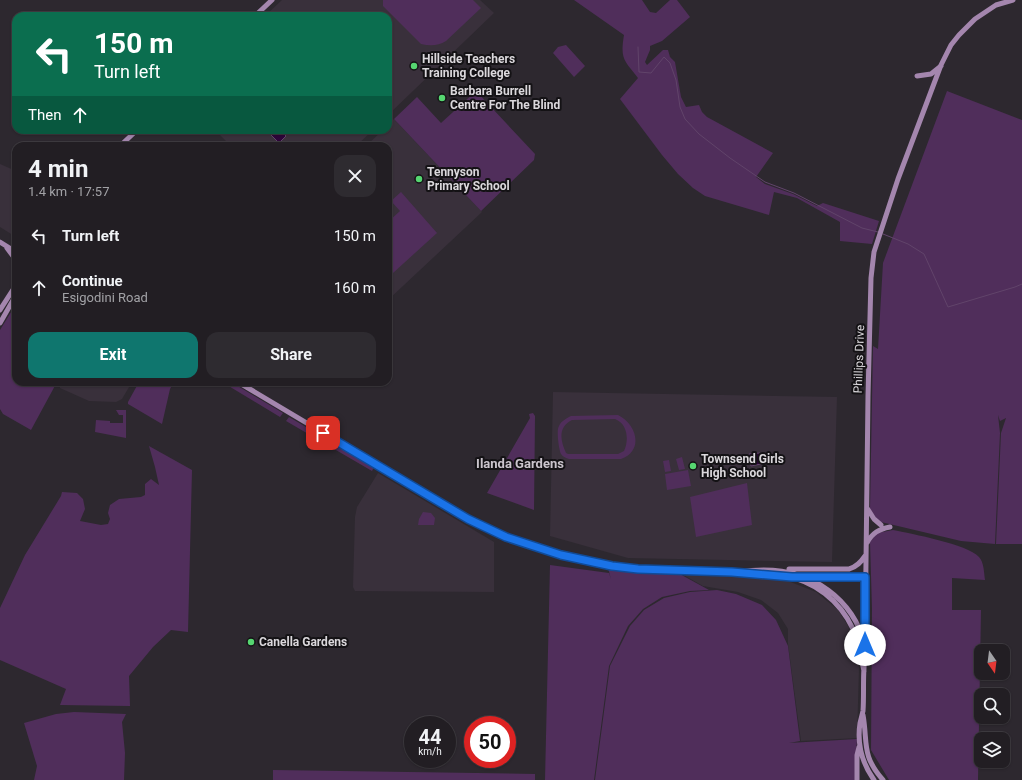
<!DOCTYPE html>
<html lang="en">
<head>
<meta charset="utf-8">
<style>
  body { margin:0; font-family:Roboto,sans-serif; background:#2e2b30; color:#f1f3f6; height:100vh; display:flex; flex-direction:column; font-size:15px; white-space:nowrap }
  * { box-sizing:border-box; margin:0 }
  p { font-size:13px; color:#a2a2a6 }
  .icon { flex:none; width:22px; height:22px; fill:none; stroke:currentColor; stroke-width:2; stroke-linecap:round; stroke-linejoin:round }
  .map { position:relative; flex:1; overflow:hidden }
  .details { position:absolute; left:12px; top:142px; width:380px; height:244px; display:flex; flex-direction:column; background:#221e23; border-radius:12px; box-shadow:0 1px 3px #0004,0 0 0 1px #3f3c41 }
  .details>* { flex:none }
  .guide { position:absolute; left:12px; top:12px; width:380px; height:122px; border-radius:12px; box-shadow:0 1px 3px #0004,0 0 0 1px #3f3c41; background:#0b6e4f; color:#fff; overflow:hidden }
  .needle { width:26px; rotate:166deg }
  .tools { position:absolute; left:974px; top:644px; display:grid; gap:8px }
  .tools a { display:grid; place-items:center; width:36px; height:36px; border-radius:8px; background:#221e23; box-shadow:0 1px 3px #0004,0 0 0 1px #3f3c41; font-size:20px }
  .speed { position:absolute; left:404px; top:716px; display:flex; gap:8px; font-size:20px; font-weight:700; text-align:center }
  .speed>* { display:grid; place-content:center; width:52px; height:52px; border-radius:50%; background:#221e23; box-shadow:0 1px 3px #0004,0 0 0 1px #3f3c41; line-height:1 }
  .speed small { font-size:10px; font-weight:400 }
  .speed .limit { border:6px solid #d22; background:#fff; color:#111 }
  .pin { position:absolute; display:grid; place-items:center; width:34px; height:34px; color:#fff; margin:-17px; border-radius:8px; box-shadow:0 2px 6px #0006 }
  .me { position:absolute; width:44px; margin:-22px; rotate:0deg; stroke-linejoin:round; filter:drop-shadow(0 0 3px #0008) }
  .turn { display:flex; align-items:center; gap:14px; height:84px; padding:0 16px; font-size:18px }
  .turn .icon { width:52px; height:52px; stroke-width:2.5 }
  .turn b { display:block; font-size:28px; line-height:34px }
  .then { display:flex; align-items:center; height:38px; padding:0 16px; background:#0003; gap:8px; font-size:15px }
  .round { display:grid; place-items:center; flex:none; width:42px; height:42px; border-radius:12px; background:#2e2b30 }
  .summary { display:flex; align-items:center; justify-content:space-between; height:68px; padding:0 16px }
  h1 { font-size:24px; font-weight:700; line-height:30px }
  .primary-button { display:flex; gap:8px; margin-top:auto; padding:8px 16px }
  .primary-button a { flex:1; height:46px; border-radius:12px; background:#0f766e; color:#fff; font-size:16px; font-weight:700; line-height:46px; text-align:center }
  .primary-button a+a { background:#2e2b30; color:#f1f3f6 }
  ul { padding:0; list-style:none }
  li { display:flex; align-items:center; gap:12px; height:52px; padding:0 16px }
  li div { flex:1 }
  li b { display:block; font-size:15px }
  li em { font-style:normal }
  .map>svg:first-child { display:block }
  .built { fill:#39303b }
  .green { fill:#502e5b; fill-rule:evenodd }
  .water { fill:#2d0539; stroke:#61446a }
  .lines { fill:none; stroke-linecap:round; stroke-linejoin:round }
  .stream { stroke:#61446a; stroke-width:1 }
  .secondary { stroke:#a486ae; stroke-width:5 }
  .route-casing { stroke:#114b97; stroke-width:10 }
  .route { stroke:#1a73e8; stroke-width:7 }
  .poi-dot { fill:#56d671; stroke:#141215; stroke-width:1.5 }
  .labels { text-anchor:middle; stroke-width:4; stroke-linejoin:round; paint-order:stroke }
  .poi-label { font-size:12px; font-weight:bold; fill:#dbd8dc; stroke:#141215; text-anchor:start }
  .street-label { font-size:12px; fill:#dbd8dc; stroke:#141215 }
  .neighbourhood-label { font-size:13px; font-weight:bold; fill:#cbc5cd; stroke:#141215 }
</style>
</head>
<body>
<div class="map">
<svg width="1022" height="780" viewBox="0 0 1022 780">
  <rect width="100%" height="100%" fill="#2d282f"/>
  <path class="built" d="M282 0H480L494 13 388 115V16H265Z
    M394 119 482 212 388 300V146H366L383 130H388V125Z
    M215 130H373L356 146H231Z
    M0 164 16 171V237L0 227Z
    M62 382H132L122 399 116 402 89 401 60 388V386Z
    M553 392 837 397 832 562 628 558 550 536Z
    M378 473 494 542V592L355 591 353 587 355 517 357 507Z
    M678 572 788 581 816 592 838 610 853 634 857 650 859 668 857 738 801 741 788 644V629L778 613 761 600 738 592 703 586Z"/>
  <path class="green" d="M383 0H473L481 8 446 41C438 46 430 46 421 44L383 6Z
    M574 0H642L650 12 656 13 670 0H677L690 17 662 41 650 46V50L645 62 647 65 663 50H668L670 57 675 62 681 97 686 107 699 105 702 112 707 117 773 153 756 177 765 184 793 194 817 206 823 203 879 221 872 244 840 241V222L797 198 774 192 769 215 705 196 693 188 678 174 662 155 620 99 638 78C624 60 620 59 624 35Z
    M566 45 585 66 574 77 553 53 558 47Z
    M476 91 535 154 534 160 481 211 394 119 417 97 441 123Z
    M947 91 1022 120V544H996L1001 433 1006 418 1000 421 998 415 1000 433 995 544 961 541 881 522 875 517 870 509 873 346 878 349 883 263Z
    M401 192 437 233 393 273 388 268V222L400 211 391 201Z
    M16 304V382H57L31 430 3 414 0 409V330Z
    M139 382H174L170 389 162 424 128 404V402Z
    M222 382H231L283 413 280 417Z
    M116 410H126V438L95 432 96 420 110 421V423H123V415H119Z
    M533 413 535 416 534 510 487 493 530 418 529 414Z
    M618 415C637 424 644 451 621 459H569C566 458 563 457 561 454 559 450 556 430 559 426 561 421 567 418 571 416ZM615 419C628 424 629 440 624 451L618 454H568L566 453C560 440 558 427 572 420Z
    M289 417 374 467 372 471 286 421Z
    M149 446 192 470 188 632 171 630 153 647 129 676 130 706 60 705 66 689 0 660V608L25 555 61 496 62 492 77 493 83 499 85 509 80 521 101 525 108 524 110 519 108 513 110 505 119 499 141 497 145 495V484L151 479 159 485 155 467Z
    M682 457 685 469 679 470 676 459Z
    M669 460 671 471 665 472 663 461Z
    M688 470 691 486 667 490 665 474Z
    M747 483 752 525 696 537 690 497Z
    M423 512 431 513 435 518 434 525H418L419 519Z
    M893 530C912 534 967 544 979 557 984 562 984 573 985 580L952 578V610H981L978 780H889L871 750 872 609 870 542 877 533Z
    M550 565 609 573 611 579 608 568 678 573 709 590 690 591 662 597 643 609 628 626 609 666 594 780H545Z
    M717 590 736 594 762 605 776 620 788 646 800 741 789 743 857 739 855 780H595L610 666 630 626 644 610 664 598 690 592Z
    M74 712 126 714 122 722 125 753 124 780H34L37 766 24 723 56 714Z
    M273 770 535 774V780H273Z"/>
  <path class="water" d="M276 130H280L286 136 279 143 271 135Z
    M760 453 761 464 751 466 749 454Z"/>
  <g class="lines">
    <path class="stream" d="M638 47 639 72 651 73 664 57 670 63 676 80 680 107 685 119 699 134 730 158 765 182 794 193 862 228 878 232
      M883 234 908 244 924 254 948 307 1015 287 1022 284"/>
    <path class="secondary" d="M255 16 272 0
      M917 76 931 74 941 66
      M120 146 137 130
      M0 242 16 252
      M7 248 16 260
      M0 310 16 285
      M0 323 16 295
      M238 382 451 509 492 531 521 543 561 555 588 562 626 568 783 576C814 580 840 601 853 629 859 642 861 657 864 671
      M867 508 874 519 881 525
      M867 543C872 533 879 529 890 527
      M789 569H849C857 567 861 562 865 556
      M739 572C771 567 801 570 828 590 846 603 860 623 864 644 866 652 864 661 864 668 863 682 864 697 863 711 862 715 861 719 860 723 857 743 862 763 874 780
      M808 577H865
      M865 645 868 396 871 278 874 252 898 179 941 65 951 45 959 35 975 19 996 5 1013 0
      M863 715C868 743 861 755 883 780
      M857 780V755L859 747"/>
  </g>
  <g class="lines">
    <defs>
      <path id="route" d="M323 433 468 519 506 537 561 555 612 566 638 569 732 572 792 577H865V645"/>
    </defs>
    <use href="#route" class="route-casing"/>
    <use href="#route" class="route"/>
  </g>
  <g class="poi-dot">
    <circle cx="414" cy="66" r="4"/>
    <circle cx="442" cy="98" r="4"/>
    <circle cx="419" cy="179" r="4"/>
    <circle cx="693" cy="466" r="4"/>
    <circle cx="251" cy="642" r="4"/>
  </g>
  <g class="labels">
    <g class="poi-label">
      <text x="422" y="63">Hillside Teachers<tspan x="422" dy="14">Training College</tspan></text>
      <text x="450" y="95">Barbara Burrell<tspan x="450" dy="14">Centre For The Blind</tspan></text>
      <text x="427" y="176">Tennyson<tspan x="427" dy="14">Primary School</tspan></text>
      <text x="701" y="463">Townsend Girls<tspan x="701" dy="14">High School</tspan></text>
      <text x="259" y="646">Canella Gardens</text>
    </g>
    <g class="street-label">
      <text transform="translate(859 359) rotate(-88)" y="4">Phillips Drive</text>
    </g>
    <g class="neighbourhood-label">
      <text x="520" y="468">Ilanda Gardens</text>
    </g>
  </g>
</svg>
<div class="tools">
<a><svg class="needle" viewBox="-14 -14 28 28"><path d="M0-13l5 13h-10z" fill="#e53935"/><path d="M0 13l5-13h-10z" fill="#a2a2a6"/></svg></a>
<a><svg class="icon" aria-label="search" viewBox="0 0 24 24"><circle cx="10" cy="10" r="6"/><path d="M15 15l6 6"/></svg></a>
<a><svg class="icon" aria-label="layers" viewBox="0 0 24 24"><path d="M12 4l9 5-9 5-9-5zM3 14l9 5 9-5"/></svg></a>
</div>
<div class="speed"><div>44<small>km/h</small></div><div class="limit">50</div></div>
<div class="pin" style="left:323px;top:433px;background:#d93025"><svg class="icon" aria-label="arrive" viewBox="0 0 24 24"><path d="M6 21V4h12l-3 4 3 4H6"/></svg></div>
<svg class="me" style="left:865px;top:645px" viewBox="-20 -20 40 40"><circle r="19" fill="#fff"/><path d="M0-13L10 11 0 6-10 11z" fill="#1a73e8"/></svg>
<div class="guide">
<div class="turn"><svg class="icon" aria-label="left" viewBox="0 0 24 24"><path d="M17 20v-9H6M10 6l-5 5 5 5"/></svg><div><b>150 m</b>Turn left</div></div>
<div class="then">Then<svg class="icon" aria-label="ahead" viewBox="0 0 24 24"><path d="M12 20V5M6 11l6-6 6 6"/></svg></div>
</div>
<section class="details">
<div class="summary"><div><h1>4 min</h1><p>1.4 km · 17:57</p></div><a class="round"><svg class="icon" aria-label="close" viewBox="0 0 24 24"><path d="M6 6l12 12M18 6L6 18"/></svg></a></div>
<ul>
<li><svg class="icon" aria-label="left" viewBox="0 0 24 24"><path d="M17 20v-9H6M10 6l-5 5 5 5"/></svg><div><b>Turn left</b></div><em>150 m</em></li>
<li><svg class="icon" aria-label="ahead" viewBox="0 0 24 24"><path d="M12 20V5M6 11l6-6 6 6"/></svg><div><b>Continue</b><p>Esigodini Road</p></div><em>160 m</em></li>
</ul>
<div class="primary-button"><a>Exit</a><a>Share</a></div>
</section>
</div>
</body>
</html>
